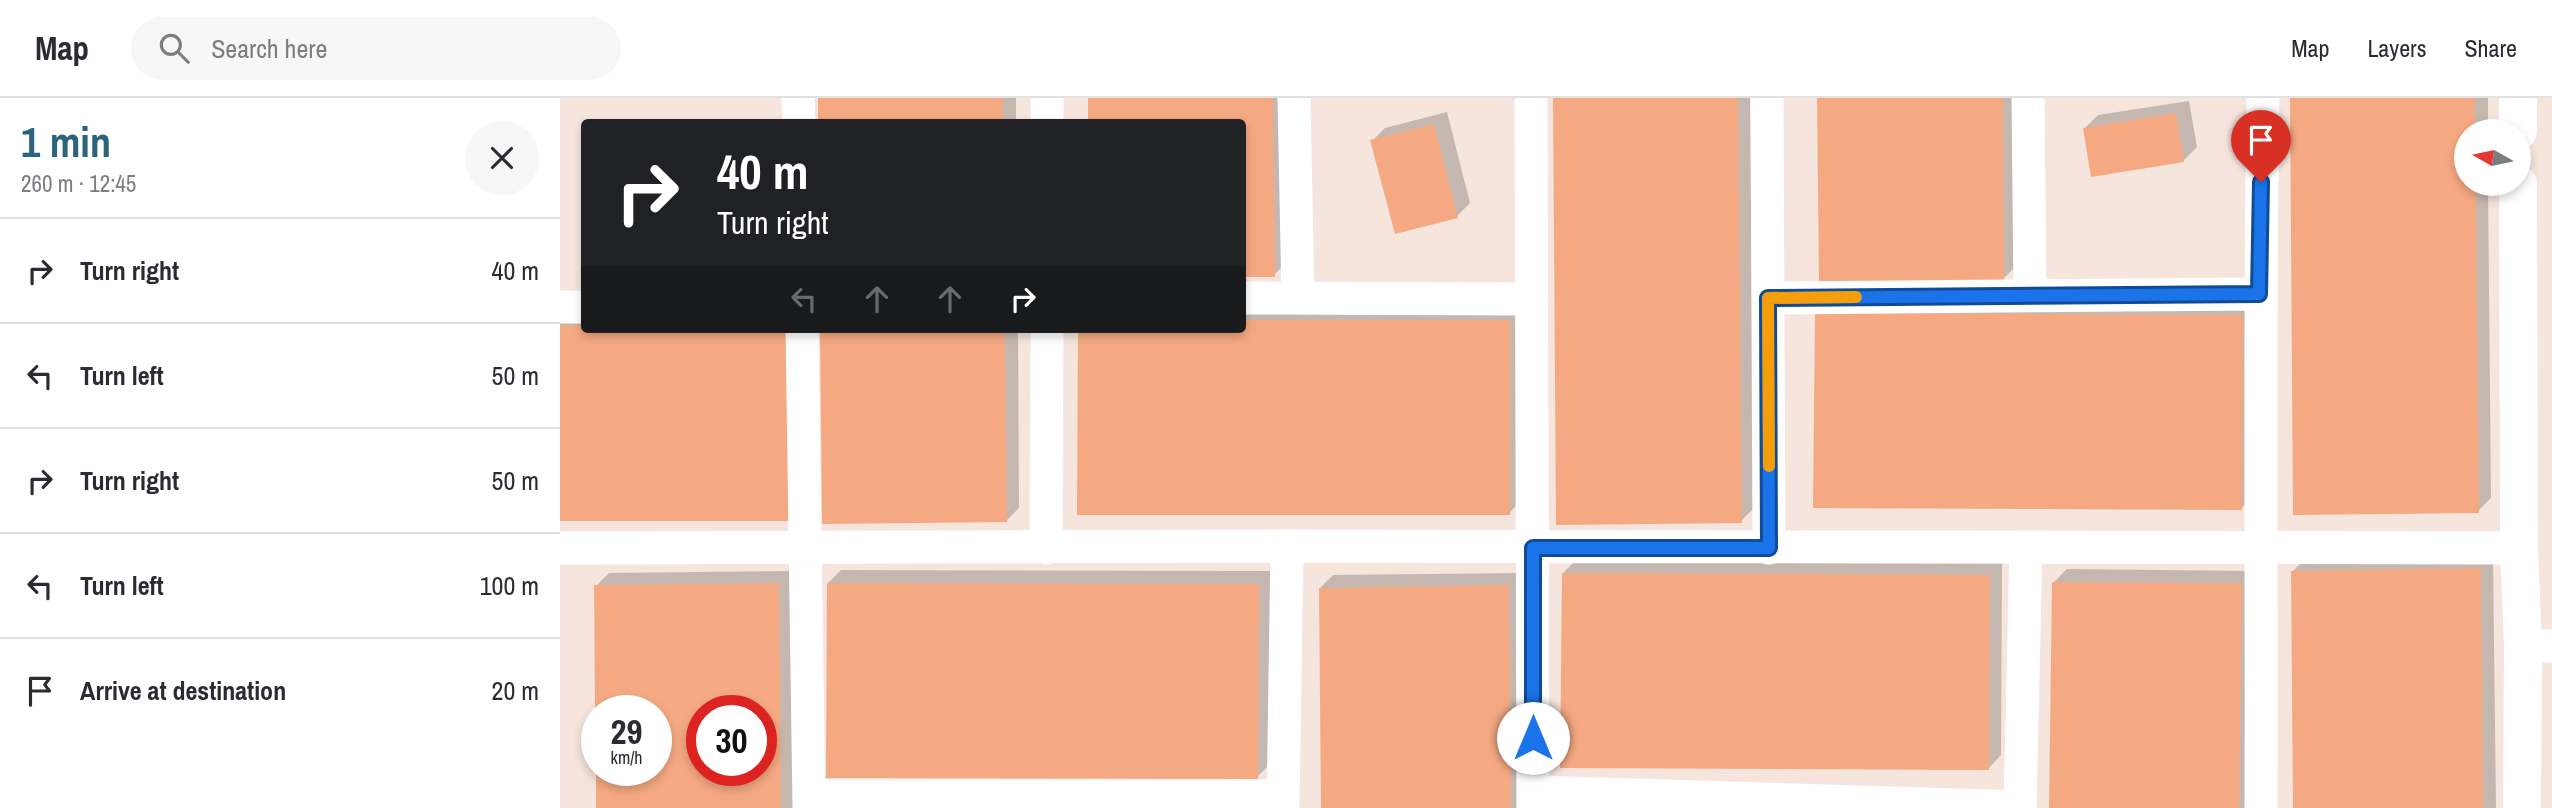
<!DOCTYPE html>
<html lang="en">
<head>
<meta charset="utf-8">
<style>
  body { margin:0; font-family:"Archivo Narrow",sans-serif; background:#f7f7f7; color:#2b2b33; height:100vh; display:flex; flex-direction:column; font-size:26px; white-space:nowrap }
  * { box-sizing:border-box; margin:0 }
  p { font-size:23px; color:#7c7c81 }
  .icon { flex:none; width:38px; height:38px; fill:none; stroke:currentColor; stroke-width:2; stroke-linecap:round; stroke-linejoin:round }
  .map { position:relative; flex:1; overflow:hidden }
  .drawer { display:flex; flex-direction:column; background:#fff; width:560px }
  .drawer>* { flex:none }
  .banner { position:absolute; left:21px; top:21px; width:665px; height:214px; border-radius:7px; box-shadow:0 4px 10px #0003; background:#202124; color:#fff; overflow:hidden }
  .needle { width:46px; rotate:279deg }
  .buttons { position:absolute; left:1894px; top:21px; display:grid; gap:14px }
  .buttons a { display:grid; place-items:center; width:77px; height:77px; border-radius:50%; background:#fff; box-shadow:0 4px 10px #0003; font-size:35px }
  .speed { position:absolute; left:21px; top:597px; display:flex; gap:14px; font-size:35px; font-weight:700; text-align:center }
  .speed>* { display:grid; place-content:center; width:91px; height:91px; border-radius:50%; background:#fff; box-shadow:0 4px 10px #0003; line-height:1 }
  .speed small { font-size:18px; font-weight:400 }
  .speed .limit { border:10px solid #d22; background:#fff; color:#111 }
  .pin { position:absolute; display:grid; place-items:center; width:60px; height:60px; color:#fff; margin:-72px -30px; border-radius:50% 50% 50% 0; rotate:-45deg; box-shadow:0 0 7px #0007 }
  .pin .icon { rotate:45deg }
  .me { position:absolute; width:77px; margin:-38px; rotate:0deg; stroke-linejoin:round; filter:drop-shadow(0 0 5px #0008) }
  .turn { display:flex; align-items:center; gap:24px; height:147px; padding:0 21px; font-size:32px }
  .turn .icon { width:91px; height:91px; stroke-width:2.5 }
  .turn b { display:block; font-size:49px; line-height:60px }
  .lanes { display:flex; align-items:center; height:66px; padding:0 21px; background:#0003; justify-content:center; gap:35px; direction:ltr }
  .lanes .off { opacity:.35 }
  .round { display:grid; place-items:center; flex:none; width:74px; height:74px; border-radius:37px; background:#f7f7f7 }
  .overview { display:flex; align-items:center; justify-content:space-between; height:119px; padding:0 21px }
  h1 { font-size:42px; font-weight:800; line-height:52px; color:#2a657d }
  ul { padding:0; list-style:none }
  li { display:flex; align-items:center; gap:21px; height:105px; padding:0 21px; border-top:2px solid #e1e1e2 }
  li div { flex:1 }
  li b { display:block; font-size:26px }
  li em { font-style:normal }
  header { display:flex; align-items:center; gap:42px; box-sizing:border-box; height:98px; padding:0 35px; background:#fff; border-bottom:2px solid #e1e1e2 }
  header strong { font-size:33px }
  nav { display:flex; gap:38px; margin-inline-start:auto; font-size:24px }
  .search { width:490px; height:63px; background:#f7f7f7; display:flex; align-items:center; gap:18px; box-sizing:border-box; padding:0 24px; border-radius:38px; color:#7c7c81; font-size:26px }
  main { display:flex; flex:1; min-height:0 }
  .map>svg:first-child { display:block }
  .shadow { fill:#0003; fill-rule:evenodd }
  .building { fill:#f5a982; fill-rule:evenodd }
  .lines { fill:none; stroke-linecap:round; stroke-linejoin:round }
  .minor { stroke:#fff; stroke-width:33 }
  .tertiary { stroke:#fff; stroke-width:38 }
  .route-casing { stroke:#114b97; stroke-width:18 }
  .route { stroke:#1a73e8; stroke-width:12 }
  .slow { stroke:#f59e0b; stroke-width:12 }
</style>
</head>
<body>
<header>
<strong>Map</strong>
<div class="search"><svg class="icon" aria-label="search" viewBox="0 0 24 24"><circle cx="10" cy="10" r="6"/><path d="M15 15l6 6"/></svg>Search here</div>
<nav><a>Map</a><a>Layers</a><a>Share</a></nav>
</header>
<main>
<section class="drawer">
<div class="overview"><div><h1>1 min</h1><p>260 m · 12:45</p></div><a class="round"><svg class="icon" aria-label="close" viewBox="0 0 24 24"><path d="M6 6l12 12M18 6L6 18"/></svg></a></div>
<ul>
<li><svg class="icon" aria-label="right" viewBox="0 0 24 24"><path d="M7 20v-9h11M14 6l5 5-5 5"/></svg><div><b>Turn right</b></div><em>40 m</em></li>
<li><svg class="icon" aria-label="left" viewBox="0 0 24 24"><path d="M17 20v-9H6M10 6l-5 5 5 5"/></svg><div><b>Turn left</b></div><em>50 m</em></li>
<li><svg class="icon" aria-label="right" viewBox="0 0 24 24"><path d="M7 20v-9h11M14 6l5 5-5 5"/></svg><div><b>Turn right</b></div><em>50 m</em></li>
<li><svg class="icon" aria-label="left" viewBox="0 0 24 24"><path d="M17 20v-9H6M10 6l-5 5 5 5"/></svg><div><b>Turn left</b></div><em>100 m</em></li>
<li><svg class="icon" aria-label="arrive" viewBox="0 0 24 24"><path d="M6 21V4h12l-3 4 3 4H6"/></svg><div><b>Arrive at destination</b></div><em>20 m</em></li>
</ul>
</section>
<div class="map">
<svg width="1992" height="710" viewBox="0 0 1992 710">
  <rect width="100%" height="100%" fill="#f5e5dd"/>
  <path class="shadow" d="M260 0H456V24H260Z
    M529 0H725L727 164 714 177 682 24H530Z
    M994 0H1190L1194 410 1181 423Z
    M1259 0H1455L1456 168 1443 181Z
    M1732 0H1928V33H1906V86H1928L1931 400 1918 413Z
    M1629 3 1637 49 1624 62 1525 30 1538 17Z
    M887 14 910 105 897 118 812 43 825 30Z
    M1695 205 1694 398 1681 411 1256 216Z
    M682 209 963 210 962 402 949 415 520 231H682Z
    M0 215H24V231L0 421Z
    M262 231H458L459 410 446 423Z
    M1933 458 1936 710H1735L1733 473 1746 460Z
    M1016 462 1442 465 1441 657 1428 671 1003 475Z
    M1507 471 1694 473 1691 710H1491L1494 484Z
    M281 472 711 473 710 666 697 679 268 485Z
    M232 473 234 710H38L37 672H96V612H37L36 488 49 475ZM142 612H201V672H142Z
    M961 475 963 710H763L760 490 773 477Z"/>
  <path class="building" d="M258 0H443V24H258Z
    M528 0H713L715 179H682V24H528Z
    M993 0H1178L1182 425 996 427Z
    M1257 0H1443L1444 183 1259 185Z
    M1730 0H1915V33H1906V86H1916L1919 415 1733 417Z
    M1616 15 1624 64 1531 79 1523 30Z
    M874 26 898 120 835 136 810 42Z
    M1255 215 1683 217 1682 412 1253 410Z
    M682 222H950V417H517L518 231H682Z
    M0 227 24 228V231H231L230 423H0Z
    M260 231H445L447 424 262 426Z
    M1921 470 1923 710H1733L1731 473Z
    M1002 475 1430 477 1429 672 1000 670Z
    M1492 484 1682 485 1679 710H1489Z
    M219 485 221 710H36V672H96V612H35L34 487ZM142 612H201V672H142Z
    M267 485 699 486 698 681 266 680Z
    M949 487 951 710H761L759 490Z"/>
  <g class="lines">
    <path class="minor" d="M238 0 239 24
      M487 0V24
      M734 0 738 200
      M971 0 973 710
      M1207 0 1209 450
      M1468 0 1470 198
      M682 200 972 201
      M1208 200 1699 196
      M0 209H24
      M242 231 249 710
      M0 450 727 448 1959 450
      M486 450 487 231
      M1963 548H1992
      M973 694 1460 709
      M249 698H723
      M723 710 727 448
      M1460 710 1466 450
      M1701 710C1702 473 1699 237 1703 0"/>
    <path class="tertiary" d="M1958 0V33
      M1958 86 1959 450 1963 548 1962 710"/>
  </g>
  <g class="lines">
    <defs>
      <path id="route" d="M973 640V450H1209L1208 200 1699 196 1701 84"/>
    </defs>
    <use href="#route" class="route-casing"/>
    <use href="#route" class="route"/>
    <path class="slow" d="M1209 368 1208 200 1296 199"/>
  </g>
</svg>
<div class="buttons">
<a><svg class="needle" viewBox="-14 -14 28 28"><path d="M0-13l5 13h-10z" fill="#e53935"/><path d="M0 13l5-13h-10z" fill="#7c7c81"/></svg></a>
</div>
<div class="speed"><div>29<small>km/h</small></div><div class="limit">30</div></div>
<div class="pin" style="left:1701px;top:84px;background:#d93025"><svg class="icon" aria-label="arrive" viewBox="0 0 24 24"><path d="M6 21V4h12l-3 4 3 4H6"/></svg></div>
<svg class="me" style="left:973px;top:640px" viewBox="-20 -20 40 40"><circle r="19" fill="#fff"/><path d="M0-13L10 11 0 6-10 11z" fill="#1a73e8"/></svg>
<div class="banner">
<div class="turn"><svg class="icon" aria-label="right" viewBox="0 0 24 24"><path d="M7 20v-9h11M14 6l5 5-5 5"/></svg><div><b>40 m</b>Turn right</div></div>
<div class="lanes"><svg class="icon off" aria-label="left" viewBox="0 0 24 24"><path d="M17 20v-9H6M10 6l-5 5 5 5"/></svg><svg class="icon off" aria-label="ahead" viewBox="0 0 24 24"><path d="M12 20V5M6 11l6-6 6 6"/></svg><svg class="icon off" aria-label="ahead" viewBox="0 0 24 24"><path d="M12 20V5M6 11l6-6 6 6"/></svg><svg class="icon" aria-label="right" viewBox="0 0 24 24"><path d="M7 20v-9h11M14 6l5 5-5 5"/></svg></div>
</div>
</div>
</main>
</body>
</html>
